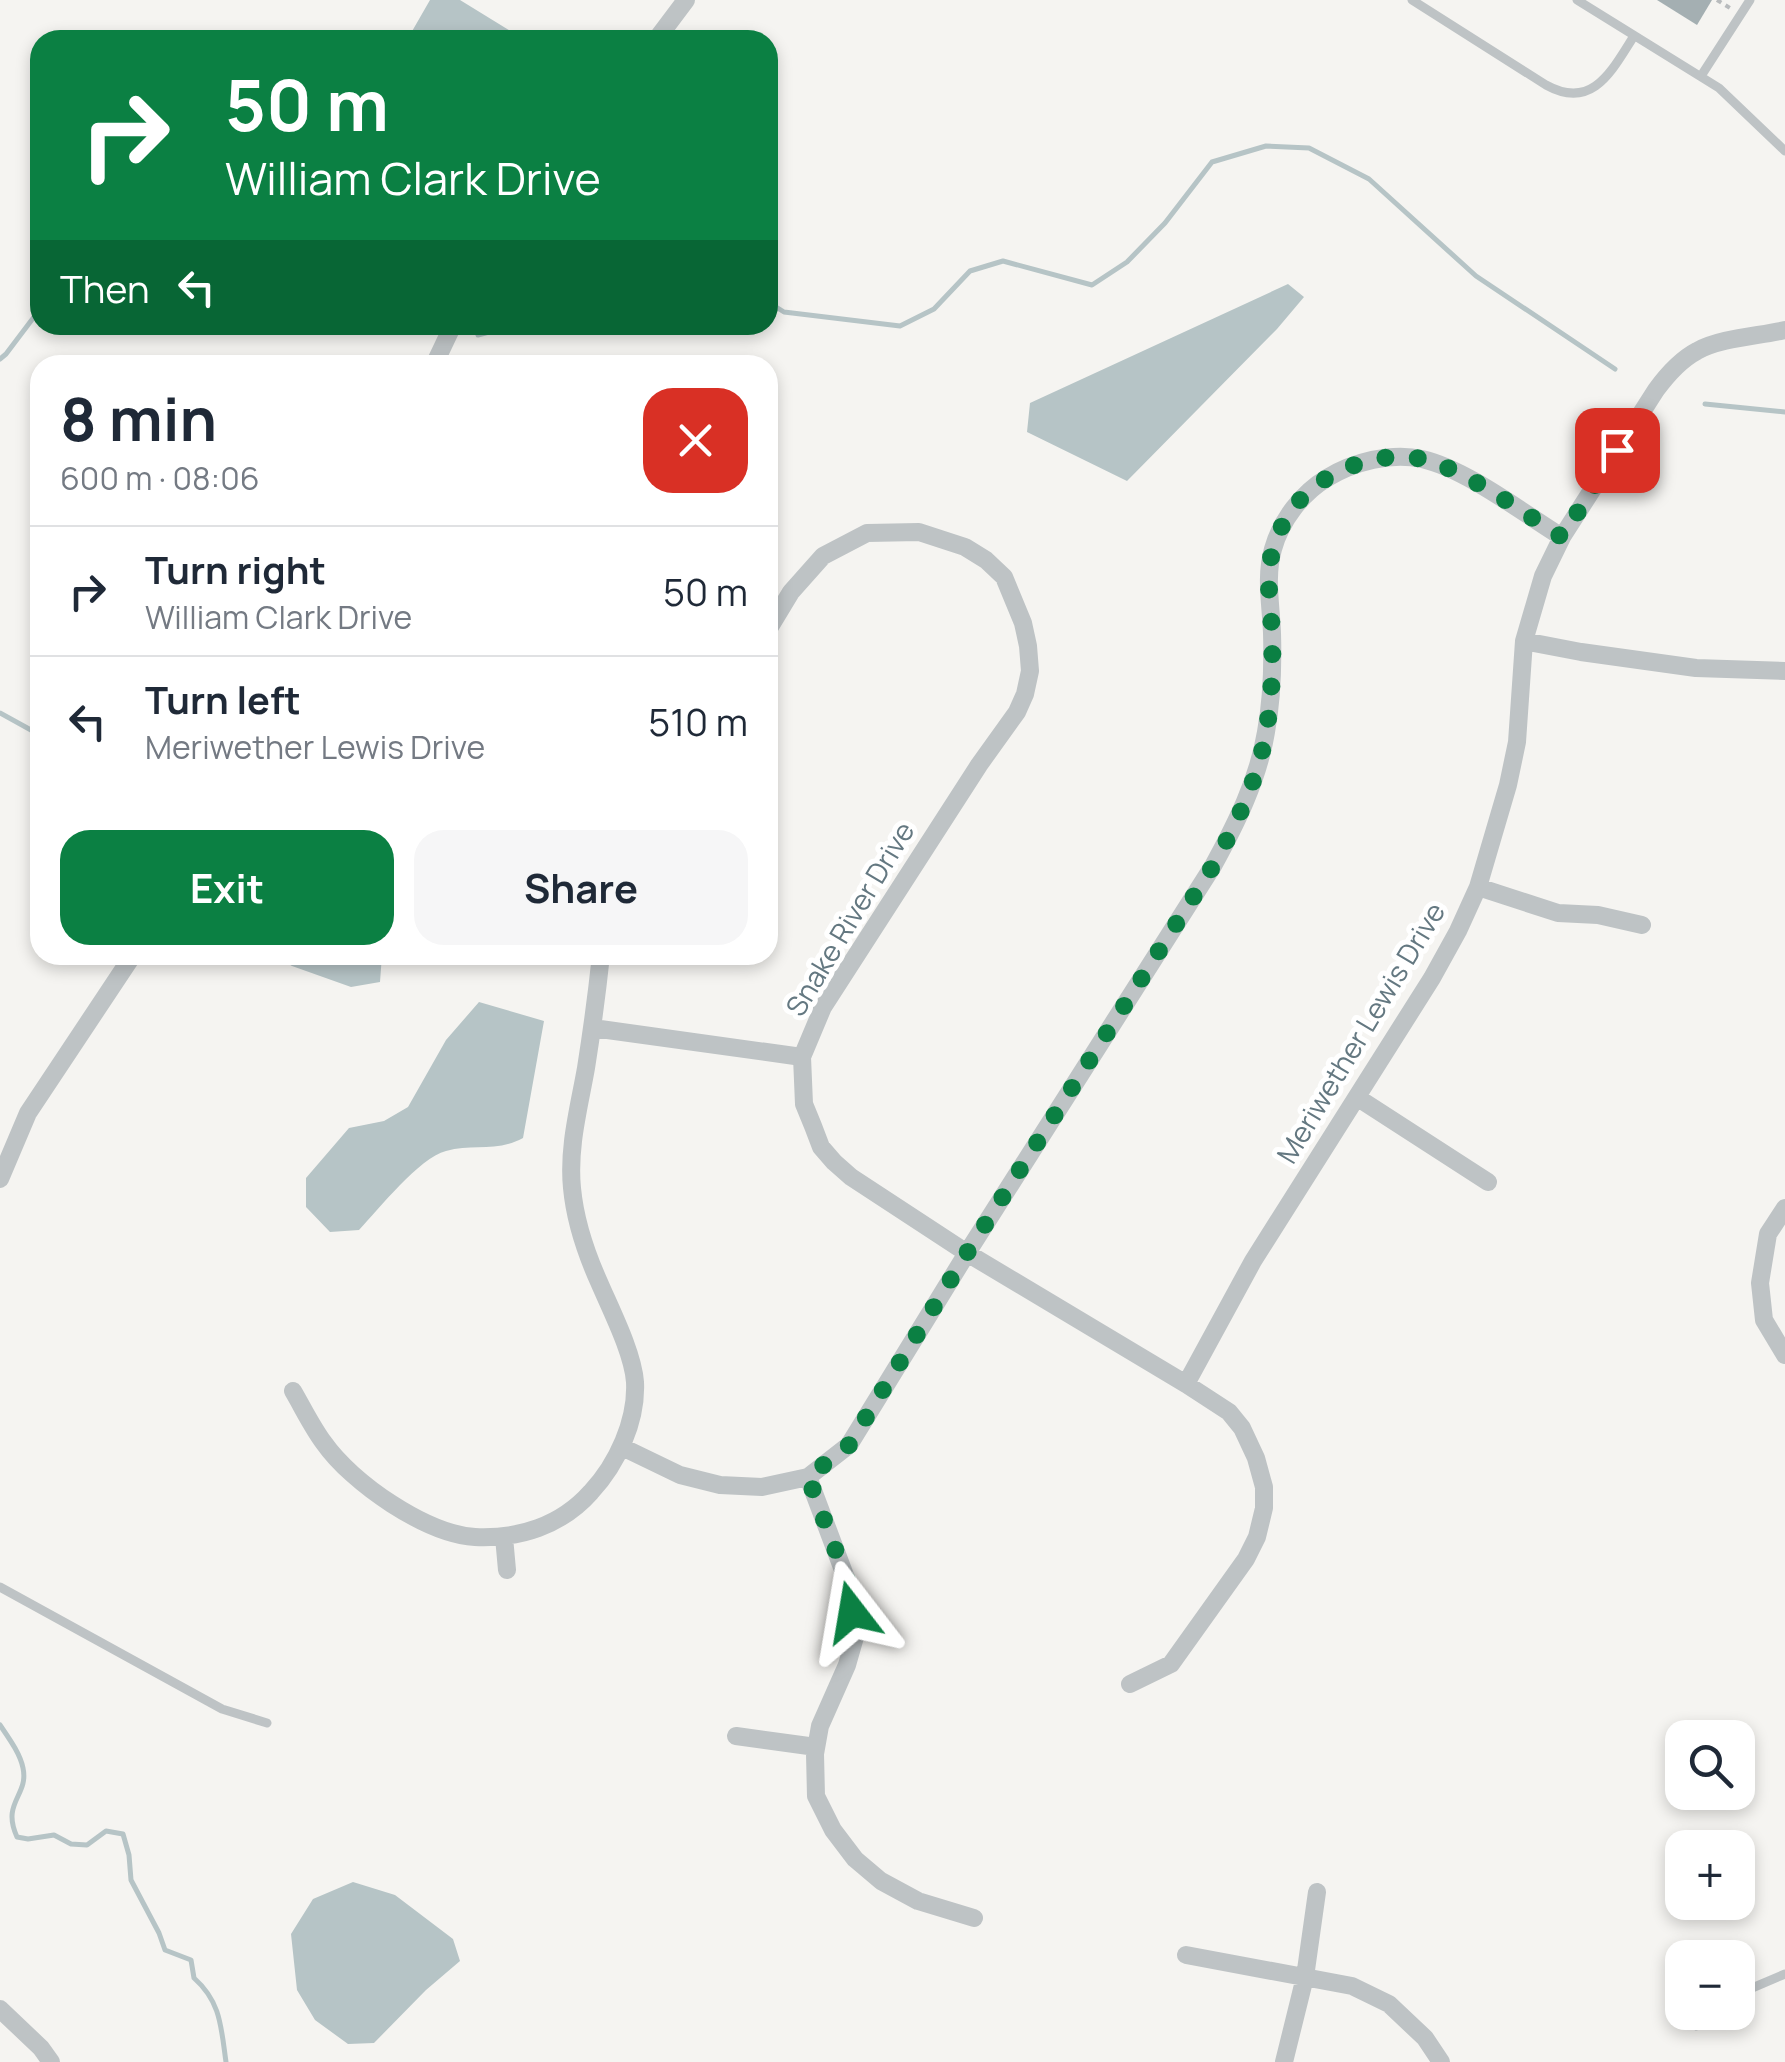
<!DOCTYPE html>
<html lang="en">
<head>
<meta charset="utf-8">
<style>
  body { margin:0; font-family:Manrope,sans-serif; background:#f6f6f7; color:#1f2937; height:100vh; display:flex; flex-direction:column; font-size:38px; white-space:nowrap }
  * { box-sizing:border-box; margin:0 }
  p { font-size:32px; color:#747a83 }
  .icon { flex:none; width:55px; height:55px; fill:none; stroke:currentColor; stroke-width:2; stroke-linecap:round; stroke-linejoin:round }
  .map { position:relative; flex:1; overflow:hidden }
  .sheet { position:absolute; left:30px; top:355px; width:748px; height:610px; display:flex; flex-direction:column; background:#fff; border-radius:30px; box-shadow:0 5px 15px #0003 }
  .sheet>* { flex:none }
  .guide { position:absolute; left:30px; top:30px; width:748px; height:305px; border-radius:30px; box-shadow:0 5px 15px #0003; background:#0b8043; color:#fff; overflow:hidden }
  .controls { position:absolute; left:1665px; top:1720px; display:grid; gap:20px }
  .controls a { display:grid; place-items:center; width:90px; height:90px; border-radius:20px; background:#fff; box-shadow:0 5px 15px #0003; font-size:50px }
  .pin { position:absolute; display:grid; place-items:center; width:85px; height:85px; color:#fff; margin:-42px; border-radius:20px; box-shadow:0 5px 15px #0006 }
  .me { position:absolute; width:110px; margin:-55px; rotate:346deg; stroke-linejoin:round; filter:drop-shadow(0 0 8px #0008) }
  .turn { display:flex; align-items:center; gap:35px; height:210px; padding:0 30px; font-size:45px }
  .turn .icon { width:130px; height:130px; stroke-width:2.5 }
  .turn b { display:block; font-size:70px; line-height:85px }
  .then { display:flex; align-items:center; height:95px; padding:0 30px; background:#0003; gap:20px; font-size:38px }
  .round { display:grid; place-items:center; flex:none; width:105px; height:105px; border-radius:30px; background:#f6f6f7 }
  .overview { display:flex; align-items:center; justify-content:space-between; height:170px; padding:0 30px }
  h1 { font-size:60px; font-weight:700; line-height:75px }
  .action { display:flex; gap:20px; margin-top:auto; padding:20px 30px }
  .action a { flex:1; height:115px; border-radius:30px; background:#0b8043; color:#fff; font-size:40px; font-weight:700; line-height:115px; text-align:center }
  .action a+a { background:#f6f6f7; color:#1f2937 }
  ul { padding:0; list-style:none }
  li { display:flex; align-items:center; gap:30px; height:130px; padding:0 30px; border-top:2px solid #e0e1e3 }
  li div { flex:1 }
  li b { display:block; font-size:38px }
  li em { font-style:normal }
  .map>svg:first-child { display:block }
  .water { fill:#b6c4c6 }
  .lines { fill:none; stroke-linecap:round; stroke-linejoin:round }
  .stream { stroke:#b6c4c6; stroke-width:5 }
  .building { fill:#a4afb2 }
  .path { stroke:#b8bbbd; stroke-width:4; stroke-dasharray:5 5; stroke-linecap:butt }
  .service { stroke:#bec3c5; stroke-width:9 }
  .minor { stroke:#bec3c5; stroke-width:18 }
  .route { stroke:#0b8043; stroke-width:18; stroke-dasharray:0 32.4 }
  .labels { text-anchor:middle; stroke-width:10; stroke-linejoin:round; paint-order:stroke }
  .street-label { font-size:28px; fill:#647881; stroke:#fff }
</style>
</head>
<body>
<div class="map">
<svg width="1785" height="2062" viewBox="0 0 1785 2062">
  <rect width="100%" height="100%" fill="#f5f4f1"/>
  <path class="water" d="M430 0H460L525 40H407Z
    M1288 284 1304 297 1277 329 1127 481 1027 432 1030 403Z
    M273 955H382L380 982 351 987 292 966Z
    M479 1002 544 1021 523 1138C495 1153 473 1143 446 1151 419 1158 379 1209 359 1230L330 1232 306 1207V1178L349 1128 384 1121 408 1107 446 1040Z
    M353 1882 395 1895 453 1939 460 1961 426 1990 374 2043 348 2044 315 2020 297 1990 291 1934 313 1899Z"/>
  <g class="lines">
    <path class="stream" d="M768 302 784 312 900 326 934 309 970 271 1003 261 1092 285 1127 262 1165 223 1212 162 1266 146 1309 148 1369 179 1476 276 1615 369
      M478 335 515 325
      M0 359 6 354 40 309
      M1705 404 1785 412
      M0 713 40 735
      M0 1725C8 1737 20 1753 23 1768 29 1796 1 1802 17 1837L28 1839 54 1835 71 1844 87 1845 106 1831 123 1834 129 1855 131 1880 159 1933 165 1950 191 1960 194 1978C221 2002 221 2027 226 2062"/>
  </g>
  <path class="building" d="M1657 0H1712L1697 25Z"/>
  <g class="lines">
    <path class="path" d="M1717 0 1730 8"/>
    <path class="service" d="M1412 0 1546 85C1593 111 1612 70 1634 36
      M1577 0 1719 88 1785 151
      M1701 76 1750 0
      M0 1587 222 1709 267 1723
      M1738 1994 1785 1974
      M1696 2026 1713 2012"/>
    <path class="minor" d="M656 40 686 0
      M434 365 453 325
      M768 630 791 592 823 556 867 533 919 532 965 547 986 560 1004 577 1023 623 1028 646 1030 671 1025 694 1017 712 979 765 823 1007 802 1057 804 1104 813 1126 821 1147 834 1162 851 1177 967 1253 1186 1384 1229 1412 1242 1428 1256 1458 1264 1487V1508L1257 1537 1246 1559 1171 1664 1130 1684
      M1524 641 1581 652 1696 668 1785 671
      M1478 887 1558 913 1598 915 1642 925
      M593 1028 802 1057
      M1358 1098 1488 1182
      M0 1179 28 1113 133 955
      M1785 1208 1768 1234 1760 1283 1764 1320 1785 1355
      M1186 1384 1253 1261 1432 978 1458 931 1478 887 1508 785 1517 742 1524 641 1543 576 1562 537 1656 390C1667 375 1680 360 1697 351 1720 338 1759 336 1785 330
      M293 1391C303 1408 312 1427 324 1443 352 1483 426 1534 475 1537 519 1539 561 1526 591 1492 617 1464 637 1421 635 1382 633 1353 611 1310 599 1282 586 1253 575 1220 572 1188 568 1147 579 1108 586 1068 592 1030 597 993 601 955
      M622 1447 680 1475 720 1485 762 1487 808 1477 849 1445 967 1253 1213 866C1236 824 1258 780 1266 732 1272 699 1273 666 1272 633 1271 605 1265 577 1273 549 1281 520 1302 493 1327 478 1353 462 1391 452 1422 459 1466 469 1523 513 1562 537
      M808 1477 849 1586 855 1637 847 1665 820 1726 815 1754 816 1796 833 1830 855 1859 881 1881 918 1901 974 1918
      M504 1537 507 1570
      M736 1736 816 1747
      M1186 1955 1352 1986 1389 2004 1425 2038 1441 2062
      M0 2009 41 2048 51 2062
      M1284 2062 1305 1977 1317 1892"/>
  </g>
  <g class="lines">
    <path class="route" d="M852 1612 849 1586 808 1477 849 1445 967 1253 1213 866C1236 824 1258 780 1266 732 1272 699 1273 666 1272 633 1271 605 1265 577 1273 549 1281 520 1301 493 1327 478 1353 462 1391 452 1422 459 1465 469 1523 513 1562 537L1617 450"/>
  </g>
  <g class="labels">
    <g class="street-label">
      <text transform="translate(850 919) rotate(-59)" y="10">Snake River Drive</text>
      <text transform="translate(1361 1033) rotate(-59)" y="10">Meriwether Lewis Drive</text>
    </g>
  </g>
</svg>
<div class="controls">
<a><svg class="icon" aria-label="search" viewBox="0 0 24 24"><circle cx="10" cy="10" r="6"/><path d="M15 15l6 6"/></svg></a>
<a>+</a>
<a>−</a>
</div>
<div class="pin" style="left:1617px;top:450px;background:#d93025"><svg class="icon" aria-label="arrive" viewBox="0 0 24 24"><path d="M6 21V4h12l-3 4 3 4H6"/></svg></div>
<svg class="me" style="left:852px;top:1612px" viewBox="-20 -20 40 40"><path d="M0-17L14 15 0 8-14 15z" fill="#0b8043" stroke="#fff" stroke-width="4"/></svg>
<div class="guide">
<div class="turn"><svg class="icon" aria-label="right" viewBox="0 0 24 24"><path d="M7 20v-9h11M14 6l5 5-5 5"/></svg><div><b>50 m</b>William Clark Drive</div></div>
<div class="then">Then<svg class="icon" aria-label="left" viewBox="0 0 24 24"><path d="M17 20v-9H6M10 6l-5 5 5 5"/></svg></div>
</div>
<section class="sheet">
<div class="overview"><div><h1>8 min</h1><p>600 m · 08:06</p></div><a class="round" style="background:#d93025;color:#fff"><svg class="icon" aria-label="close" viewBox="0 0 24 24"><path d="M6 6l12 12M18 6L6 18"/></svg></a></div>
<ul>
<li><svg class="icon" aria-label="right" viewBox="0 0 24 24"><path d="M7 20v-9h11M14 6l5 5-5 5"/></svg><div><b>Turn right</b><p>William Clark Drive</p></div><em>50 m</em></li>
<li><svg class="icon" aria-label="left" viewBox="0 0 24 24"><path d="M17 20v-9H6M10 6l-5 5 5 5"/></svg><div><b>Turn left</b><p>Meriwether Lewis Drive</p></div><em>510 m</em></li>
</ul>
<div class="action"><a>Exit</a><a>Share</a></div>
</section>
</div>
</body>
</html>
